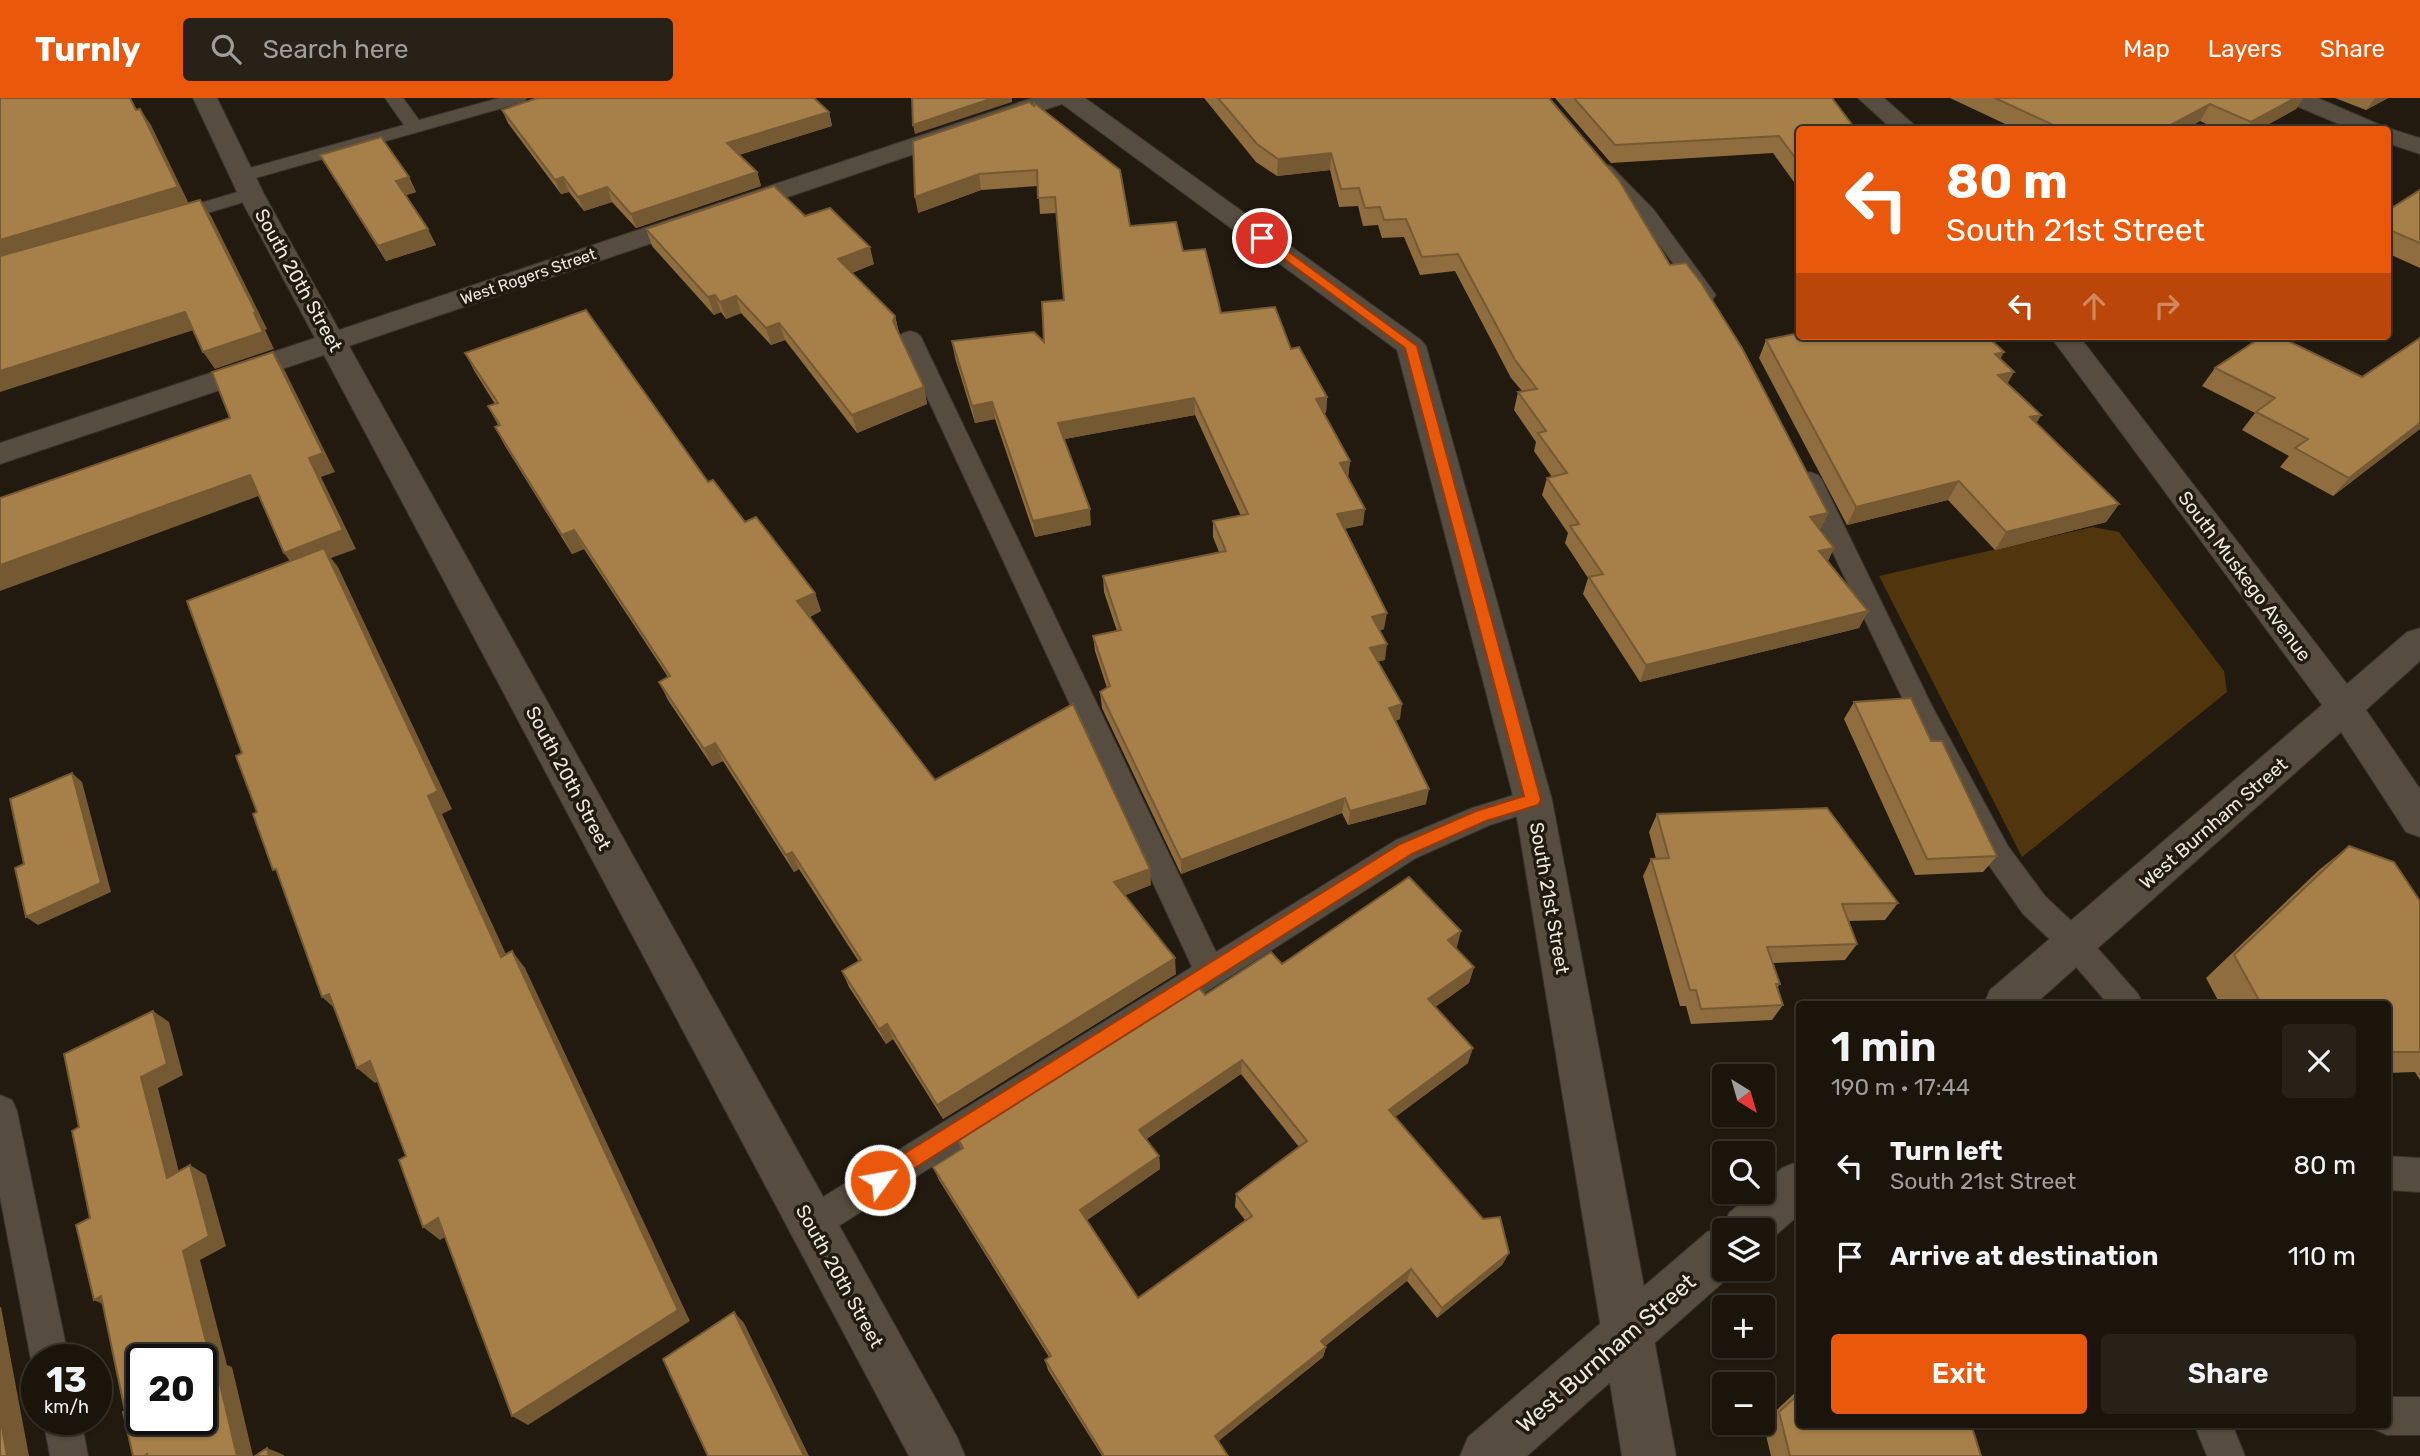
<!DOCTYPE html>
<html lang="en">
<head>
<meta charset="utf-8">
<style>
  body { margin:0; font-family:Rubik,sans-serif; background:#272118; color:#f1f3f6; height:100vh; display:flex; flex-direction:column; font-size:26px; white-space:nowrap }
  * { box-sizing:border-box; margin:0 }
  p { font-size:23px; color:#9f9e9c }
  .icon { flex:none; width:38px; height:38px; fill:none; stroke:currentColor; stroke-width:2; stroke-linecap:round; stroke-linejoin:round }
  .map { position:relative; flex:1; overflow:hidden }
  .side { position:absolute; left:1796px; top:903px; width:595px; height:427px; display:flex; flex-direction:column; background:#1a140a; border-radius:7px; box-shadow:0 2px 5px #0004,0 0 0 2px #38332b }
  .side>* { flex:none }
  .banner { position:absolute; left:1796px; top:28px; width:595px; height:214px; border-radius:7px; box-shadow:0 2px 5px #0004,0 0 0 2px #38332b; background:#ea580c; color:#fff; overflow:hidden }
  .needle { width:46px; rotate:143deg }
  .tools { position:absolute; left:1712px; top:966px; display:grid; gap:14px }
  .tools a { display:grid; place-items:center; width:63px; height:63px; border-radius:7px; background:#1a140a; box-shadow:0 2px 5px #0004,0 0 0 2px #38332b; font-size:35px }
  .speed { position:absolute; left:21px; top:1246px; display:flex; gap:14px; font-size:35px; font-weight:700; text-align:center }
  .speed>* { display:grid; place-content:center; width:91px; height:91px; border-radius:50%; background:#1a140a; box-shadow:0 2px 5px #0004,0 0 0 2px #38332b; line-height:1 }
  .speed small { font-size:18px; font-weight:400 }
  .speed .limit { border:4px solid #111; border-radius:10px; background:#fff; color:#111 }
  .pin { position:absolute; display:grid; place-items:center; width:60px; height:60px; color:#fff; margin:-30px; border:4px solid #fff; border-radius:50%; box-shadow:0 2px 7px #0007 }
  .me { position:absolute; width:77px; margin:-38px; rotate:58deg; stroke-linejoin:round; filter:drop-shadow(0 0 5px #0008) }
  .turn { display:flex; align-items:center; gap:24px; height:147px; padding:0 35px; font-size:32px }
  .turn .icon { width:91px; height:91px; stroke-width:2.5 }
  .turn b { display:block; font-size:49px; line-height:60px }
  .lanes { display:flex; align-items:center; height:66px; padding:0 35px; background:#0003; justify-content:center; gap:35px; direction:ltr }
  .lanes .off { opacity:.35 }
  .round { display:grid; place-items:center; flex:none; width:74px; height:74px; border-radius:7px; background:#272118 }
  .headline { display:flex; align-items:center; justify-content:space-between; height:119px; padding:0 35px }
  h1 { font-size:42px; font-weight:600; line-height:52px }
  .action { display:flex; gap:14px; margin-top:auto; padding:14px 35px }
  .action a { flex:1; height:80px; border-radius:7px; background:#ea580c; color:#fff; font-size:28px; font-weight:600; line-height:80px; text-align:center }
  .action a+a { background:#272118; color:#f1f3f6 }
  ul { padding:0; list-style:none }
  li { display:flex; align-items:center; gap:21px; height:91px; padding:0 35px }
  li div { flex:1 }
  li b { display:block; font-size:26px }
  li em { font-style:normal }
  header { display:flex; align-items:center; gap:42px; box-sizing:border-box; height:98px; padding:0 35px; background:#ea580c; color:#fff }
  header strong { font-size:33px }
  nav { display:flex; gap:38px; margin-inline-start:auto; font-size:24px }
  .search { width:490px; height:63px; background:#272118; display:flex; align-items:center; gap:18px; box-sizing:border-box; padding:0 24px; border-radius:7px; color:#9f9e9c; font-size:26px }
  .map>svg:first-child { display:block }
  .green { fill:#50350d }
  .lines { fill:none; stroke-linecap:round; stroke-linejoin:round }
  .lane-casing { stroke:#38322d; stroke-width:2 }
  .street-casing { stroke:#38322d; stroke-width:2 }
  .secondary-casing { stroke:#38322d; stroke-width:2 }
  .lane { fill:#564c3f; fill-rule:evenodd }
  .street { fill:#564c3f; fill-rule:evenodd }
  .secondary { fill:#564c3f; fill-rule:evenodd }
  .wall { fill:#8f6d3f; fill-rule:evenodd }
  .shaded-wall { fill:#745933 }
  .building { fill:#a67f49; stroke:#745933; stroke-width:2; fill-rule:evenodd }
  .route { fill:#ea580c; stroke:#983908; stroke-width:2 }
  .labels { text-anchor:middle; stroke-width:7; stroke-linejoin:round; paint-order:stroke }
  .far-street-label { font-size:16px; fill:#eee8e1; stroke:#221a0e }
  .street-label { font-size:19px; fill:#eee8e1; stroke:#221a0e }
  .near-street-label { font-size:23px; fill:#eee8e1; stroke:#221a0e }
</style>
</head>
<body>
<header>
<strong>Turnly</strong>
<div class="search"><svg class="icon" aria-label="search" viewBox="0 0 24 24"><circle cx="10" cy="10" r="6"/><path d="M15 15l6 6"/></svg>Search here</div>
<nav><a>Map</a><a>Layers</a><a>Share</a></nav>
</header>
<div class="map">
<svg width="2420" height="1358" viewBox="0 0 2420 1358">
  <rect width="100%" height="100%" fill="#221a0e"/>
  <path class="green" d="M2093 429 2119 434 2224 573 2227 594 2022 759 1879 478Z"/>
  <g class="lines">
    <defs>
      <path id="lane" d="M385 0H403L419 22 499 0H527L524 4 249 82H235L233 78 235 74 404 27Z
        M1604 66 1611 68 1654 112 1716 197 1713 201H1699L1640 120 1597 76 1595 72Z
        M251 90 260 96 258 100 170 126 160 120 163 116Z
        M910 233 917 235 921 239 1216 854 1396 742 1472 710 1533 691 1543 694 1547 702 1543 710 1490 727 1416 760 823 1138 811 1144 799 1138 793 1126 799 1114 1192 869 899 239 903 235Z
        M1810 374 1818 377 1822 382 1932 608 2008 748 2045 798 2086 837 2138 896 2143 906H2108L2064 855 2023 816 1988 766 1906 608 1798 382 1802 377Z
        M0 997 12 1002 17 1013 69 1262H37V1275L31 1262 0 1099Z
        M2387 1058 2420 1060V1094L2387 1092Z
        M2387 1299H2420V1337H2387L2374 1331 2371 1326H2387Z
        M43 1321H81L88 1358H50Z
        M2194 1326H2232L2245 1358H2207Z"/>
      <path id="street" d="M193 0H217L264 96 339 232 1032 0H1085L1421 242 1426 248 1552 702 1676 1358H1622L1514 702 1397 252 1062 6 349 248 957 1339 965 1358H909L324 257 0 366V345L315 240 238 96Z
        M2285 0H2318L2385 29 2420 40V56L2387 45V32H2353L2289 5Z"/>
      <path id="secondary" d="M1858 0H1884L1920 32H1893Z
        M2050 238H2079L2347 586 2407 534 2420 530V563L2366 612 2420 691V739L2406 734 2341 634 2035 906H1984L1990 892 2322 607Z
        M1799 1063V1117L1762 1149V1132H1724V1171H1738L1527 1358H1460L1468 1339 1707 1134 1724 1127 1729 1115 1754 1094H1762V1087L1782 1070Z"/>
    </defs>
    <use href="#lane" class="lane-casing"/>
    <use href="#street" class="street-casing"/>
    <use href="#secondary" class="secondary-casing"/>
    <use href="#lane" class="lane"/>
    <use href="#street" class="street"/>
    <use href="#secondary" class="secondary"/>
  </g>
  <path class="wall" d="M1204 0H1549L1670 167 1828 415 1820 432 1834 450 1828 463 1868 513 1859 530 1640 584 1583 496 1588 480 1565 445 1568 435 1542 397 1547 380 1552 379 1534 353 1536 344 1514 312 1518 294 1522 293 1511 280 1455 173 1420 177 1404 139 1382 140 1378 127 1363 128 1358 108 1339 109 1330 72 1277 78 1256 64Z
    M1555 0H1832L1799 32V91L1773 55 1611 65Z
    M1950 0H2303L2296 11 2258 32H2219L2200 23 2184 32H2018Z
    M2335 0H2388L2366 12Z
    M1029 4 1130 128 1183 153 1221 215 1291 251 1327 299 1326 315H1324L1350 363 1348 379 1363 427 1344 431 1384 531 1380 532 1385 562 1378 563 1400 621 1395 623 1426 706 1348 727 1342 715 1181 776 1102 610 1100 594 1107 590 1095 553 1093 538 1117 533 1104 494 1103 478 1219 454 1213 439V423L1241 418 1195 317 1064 341 1091 427 1035 439 995 321 975 325 955 260 952 243 1044 244 1064 202 1057 115 1040 116 1038 88 981 92 918 115Z
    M502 12 829 14 832 28 739 57 757 74 761 88 636 130 612 104 584 113 569 94 561 96 508 25Z
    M320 57 409 79 416 94 406 97 436 147 386 163 329 72Z
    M2420 92V170L2387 155V113Z
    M805 118 874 166 852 175 895 218 899 235 924 289 927 306 857 335 785 242 771 247 741 215 726 221 721 214 714 217 652 148 646 131Z
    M1766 242 2000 261 2007 285 2041 317 2036 326 2119 406 2106 424 1995 452 1948 402 1847 427 1759 260Z
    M465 255 708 384 745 424 815 495 821 513 810 519 935 682 1151 787 1125 797 1176 876 943 1021 893 941 886 946 849 889 842 873 859 864 799 771 794 774 723 663 712 668 668 602 659 584 668 579 584 451 572 456 505 348 495 329 498 327 488 308 495 306 475 274Z
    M2215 270 2417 333 2333 398 2280 369 2289 358 2242 332 2255 315 2202 288Z
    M1854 604 1997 758 1983 774 1915 777 1844 621Z
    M1657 716 1898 805 1885 822 1848 823 1857 846 1845 862 1772 865 1780 886 1777 890 1783 907 1772 922 1691 926 1686 908H1680L1643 778 1651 761H1656L1649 734Z
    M2349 748 2420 803V982L2415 974 2387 975V906H2220L2206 880 2319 772Z
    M1461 833 1455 850 1474 869 1469 885 1435 909 1468 965 1395 1019 1509 1155 1502 1167 1437 1220 1407 1183 1325 1248 1326 1249 1323 1259 1218 1343 1228 1358H1102L1048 1272 1045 1262 1049 1259 939 1082 933 1069 961 1051 957 1039 1205 897 1282 866ZM1241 976 1299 1049 1236 1096 1235 1109 1245 1122 1138 1200 1087 1122 1160 1071 1159 1058 1146 1041Z
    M1799 1291V1326L1981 1358H1771L1763 1325Z"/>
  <path class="shaded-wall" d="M993 0H1012V4L915 36 913 27Z
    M2295 0H2303L2296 11 2258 32H2246L2251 24Z
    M2375 0H2388L2366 12Z
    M2210 6 2200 23 2184 32H2161Z
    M140 11 151 27 189 106 0 162V142Z
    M829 14 832 28 731 59 727 45Z
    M1331 55 1330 72 1277 78 1278 61Z
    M757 74 761 88 636 130 631 116Z
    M979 76 981 92 918 115 915 99Z
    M409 79 416 94 404 98 396 83Z
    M563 79 569 94 561 96 555 82Z
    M607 89 612 104 584 113 578 99Z
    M200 102 211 118 267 231 265 232 274 251 215 271 203 254Z
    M428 131 436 147 386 163 378 148Z
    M870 149 874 166 842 178 838 161Z
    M715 197 721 214 714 217 708 199Z
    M736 198 741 215 726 221 720 204Z
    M185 214 197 231 0 294V273Z
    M895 218 899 235 893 223Z
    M779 225 785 242 771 247 766 230Z
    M273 254 285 273 335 374 321 379 356 451 331 460 338 469 452 711 442 716 515 876 501 859 297 473 284 455 309 360Z
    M2004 254 1994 272 1995 256Z
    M2014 274 2004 292 1998 277Z
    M924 289 927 306 857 335 852 317Z
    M1327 299 1326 315 1315 317 1316 301Z
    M1194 300 1195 317 1060 342 1058 325Z
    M992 304 995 321 975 325 972 308Z
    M2041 317 2030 335V319Z
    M2420 325V331L2333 398 2349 380Z
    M1350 363 1348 379 1340 365Z
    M250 377 264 396 0 493V467Z
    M1959 383 1948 402 1847 427 1856 409Z
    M2119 406 2106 424 1995 452 2006 434Z
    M1090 411 1091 427 1035 439 1033 423Z
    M1365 411 1363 427 1336 432 1337 416Z
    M1828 415 1820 433 1810 419Z
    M574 432 584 451 572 456 562 437Z
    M1834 450 1825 468 1819 453Z
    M815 495 821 513 804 521 797 503Z
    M1868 513 1859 530 1640 584 1646 567Z
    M1387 515 1384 531 1370 535 1372 519Z
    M1387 546 1385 562 1368 566 1370 550Z
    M1402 606 1400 621 1386 625 1389 610Z
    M715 645 723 663 712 668 704 651Z
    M72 675 82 684 111 794 38 827 26 819Z
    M1429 691 1426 706 1348 727 1350 713Z
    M1345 700 1342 715 1181 776V762Z
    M792 754 799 771 794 774 786 757Z
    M1150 771 1151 787 1116 801 1114 784Z
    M1461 833 1457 849 1444 858 1448 842Z
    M512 853 525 870 690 1223 528 1327 512 1318Z
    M1175 860 1176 876 943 1021 937 1007Z
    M1474 869 1469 885 1424 917 1428 901Z
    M329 896 340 915 322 899Z
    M153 913 169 924 183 977 158 990 183 1090 167 1080 141 979Z
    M887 926 893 941 886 946 879 931Z
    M1473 950 1468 965 1386 1026 1389 1012Z
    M1242 962 1241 976 1141 1045 1139 1032Z
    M370 963 388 978 375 985 357 970Z
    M1159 1058 1160 1071 1083 1125 1080 1112Z
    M190 1067 206 1077 226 1148 200 1162 227 1267 232 1269 253 1358H237L211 1263 183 1153Z
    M438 1120 455 1133 440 1142 423 1129Z
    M1509 1155 1502 1167 1437 1220 1442 1210Z
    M1411 1171 1407 1183 1319 1253 1321 1243Z
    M101 1198 113 1211 94 1202Z
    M0 1209H1L29 1358H7L0 1317Z
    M734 1214 744 1225 809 1358H804Z
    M1326 1249 1323 1259 1215 1346V1338Z
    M267 1350 284 1357V1358H269Z"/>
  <path class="building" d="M0 0H130L136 12 140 11 178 89 0 142Z
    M537 0H814L829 14 727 45 757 74 631 116 607 89 578 99 563 79 555 82 502 12Z
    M912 0H993L913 27Z
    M1218 0H1549L1619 82 1670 167 1686 165 1702 186 1742 250 1828 415 1810 419 1834 450 1819 453 1868 513 1646 567 1589 479 1603 476 1570 428 1579 426 1547 380 1567 375 1538 335 1546 333 1518 294 1537 291 1515 262 1458 156 1422 159 1406 121 1384 122 1380 109 1365 110 1359 90 1341 91 1331 55 1278 61 1257 46Z
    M1574 0H1832L1856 32H1799V65L1779 38 1615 47Z
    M1995 0H2295L2251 24 2210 6 2161 32H2091L2087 30 2086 32H2064Z
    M1029 4 1034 8V5L1120 72 1130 128 1176 124 1183 153 1205 151 1221 215 1275 209 1291 251 1299 249 1327 299 1316 301 1350 363 1340 365 1365 411 1337 416 1387 515 1372 519 1387 546 1370 550 1402 606 1389 610 1429 691 1350 713 1345 700 1181 762 1100 594 1110 588 1093 538 1121 532 1103 478 1226 453 1213 423 1248 416 1194 300 1058 325 1090 411 1033 423 992 304 972 308 952 243 1034 234 1044 244 1042 204 1064 202 1055 99 1038 100 1037 72 979 76 915 99 913 43Z
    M381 39 409 79 396 83 428 131 378 148 320 57Z
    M774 88 805 118 830 110 870 149 838 161 895 218 893 223 924 289 852 317 779 225 766 230 736 198 720 204 715 197 708 199 646 131Z
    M2420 92V145L2387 131V113Z
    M200 102 256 214 254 215 263 234 203 254 185 214 0 273V158Z
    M586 212 708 384 713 382 745 424 756 419 815 495 797 503 935 682 1073 606 1150 771 1114 784 1175 860 937 1007 887 926 879 931 842 873 861 862 792 754 786 757 715 645 704 651 659 584 670 578 574 432 562 437 495 329 500 327 488 308 498 305 465 255Z
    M1799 235V238H1987L2004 254 1995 256 2014 274 1998 277 2041 317 2030 319 2119 406 2006 434 1959 383 1856 409 1766 242Z
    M2263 238H2278L2362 279 2420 240V325L2349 380 2295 350 2308 341 2256 314 2275 300 2215 270Z
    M273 254 323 355 309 360 343 432 284 455 250 377 0 467V400L230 320 212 274Z
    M324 450 438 693 428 698 501 859 512 853 678 1212 512 1318 438 1120 423 1129 399 1062 406 1058 370 963 357 970 329 896 322 899 276 771 273 772 253 716 257 714 236 658 242 655 187 503Z
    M1911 600 1931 643H1942L1997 758 1927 761 1854 604Z
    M72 675 101 785 26 819 15 770 24 766 10 701Z
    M1827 710 1898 805 1842 806 1857 846 1767 849 1780 886H1776L1783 907 1701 911 1696 892H1690L1651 761 1669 760 1657 716Z
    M2349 748 2394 764 2420 803V954H2387V906H2261L2234 857Z
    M1409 779 1461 833 1448 842 1474 869 1428 901 1473 950 1389 1012 1483 1121 1500 1119 1509 1155 1442 1210 1411 1171 1321 1243 1326 1249 1215 1338 1228 1358H1104L1045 1262 1051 1258 933 1069 963 1050 957 1039 1197 887 1205 897 1271 854 1282 866ZM1242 962 1307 1043 1236 1096 1252 1118 1138 1200 1080 1112 1159 1058 1139 1032Z
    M153 913 167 966 141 979 167 1080 190 1067 209 1138 183 1153 211 1263 214 1261 237 1358H147V1356L144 1358H133L123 1314 125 1313 101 1198 94 1202 76 1127 90 1120 72 1033 79 1029 64 956ZM142 1262H201V1321H142Z
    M734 1214 804 1358H708L663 1261Z
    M1799 1296V1326H1971L1981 1358H1790L1779 1314Z
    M0 1317 7 1358H0Z
    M267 1350 269 1358H255Z"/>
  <path class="route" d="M1258 137H1266L1417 248 1541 702 1538 707 1486 723 1412 756 880 1092 873 1089 870 1082 873 1075 1400 746 1476 713 1524 698 1405 250 1258 142Z"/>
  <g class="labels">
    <g class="far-street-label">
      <text transform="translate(528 178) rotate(-19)" y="6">West Rogers Street</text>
    </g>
    <g class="street-label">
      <text transform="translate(299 182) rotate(61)" y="7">South 20th Street</text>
      <text transform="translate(2245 478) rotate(53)" y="7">South Muskego Avenue</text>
      <text transform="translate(569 680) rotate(62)" y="7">South 20th Street</text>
      <text transform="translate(2213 725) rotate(-41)" y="7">West Burnham Street</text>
      <text transform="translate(1550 800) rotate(80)" y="7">South 21st Street</text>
      <text transform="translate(840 1178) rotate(61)" y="7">South 20th Street</text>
    </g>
    <g class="near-street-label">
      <text transform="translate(1606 1255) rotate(-41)" y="8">West Burnham Street</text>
    </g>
  </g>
</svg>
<div class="tools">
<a><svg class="needle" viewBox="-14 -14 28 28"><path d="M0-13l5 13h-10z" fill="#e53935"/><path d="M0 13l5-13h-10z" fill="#9f9e9c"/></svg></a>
<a><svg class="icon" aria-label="search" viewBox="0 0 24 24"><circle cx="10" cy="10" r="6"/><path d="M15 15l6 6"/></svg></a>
<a><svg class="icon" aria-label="layers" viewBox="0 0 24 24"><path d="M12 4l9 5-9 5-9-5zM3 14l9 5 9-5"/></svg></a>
<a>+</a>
<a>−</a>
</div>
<div class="speed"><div>13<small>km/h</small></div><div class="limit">20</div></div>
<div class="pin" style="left:1262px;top:140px;background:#d93025"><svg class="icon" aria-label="arrive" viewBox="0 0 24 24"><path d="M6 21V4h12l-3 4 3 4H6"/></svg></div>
<svg class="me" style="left:880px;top:1082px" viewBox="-20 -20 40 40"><circle r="17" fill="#ea580c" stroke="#fff" stroke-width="3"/><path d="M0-11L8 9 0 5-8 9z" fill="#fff"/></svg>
<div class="banner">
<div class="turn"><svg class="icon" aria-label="left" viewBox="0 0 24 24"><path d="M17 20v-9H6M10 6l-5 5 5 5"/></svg><div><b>80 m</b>South 21st Street</div></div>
<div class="lanes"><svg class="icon" aria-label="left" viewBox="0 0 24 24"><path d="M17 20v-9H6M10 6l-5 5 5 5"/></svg><svg class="icon off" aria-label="ahead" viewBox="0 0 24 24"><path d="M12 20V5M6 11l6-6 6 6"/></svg><svg class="icon off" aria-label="right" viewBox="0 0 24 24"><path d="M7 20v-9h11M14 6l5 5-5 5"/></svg></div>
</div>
<section class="side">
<div class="headline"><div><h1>1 min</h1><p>190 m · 17:44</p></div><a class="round"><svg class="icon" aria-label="close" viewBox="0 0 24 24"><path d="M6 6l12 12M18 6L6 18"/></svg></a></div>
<ul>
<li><svg class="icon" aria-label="left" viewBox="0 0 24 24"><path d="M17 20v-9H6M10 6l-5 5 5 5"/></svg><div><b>Turn left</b><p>South 21st Street</p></div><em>80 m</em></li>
<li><svg class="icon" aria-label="arrive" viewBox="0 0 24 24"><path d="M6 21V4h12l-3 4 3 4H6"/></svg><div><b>Arrive at destination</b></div><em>110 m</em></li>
</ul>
<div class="action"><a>Exit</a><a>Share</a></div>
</section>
</div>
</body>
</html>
